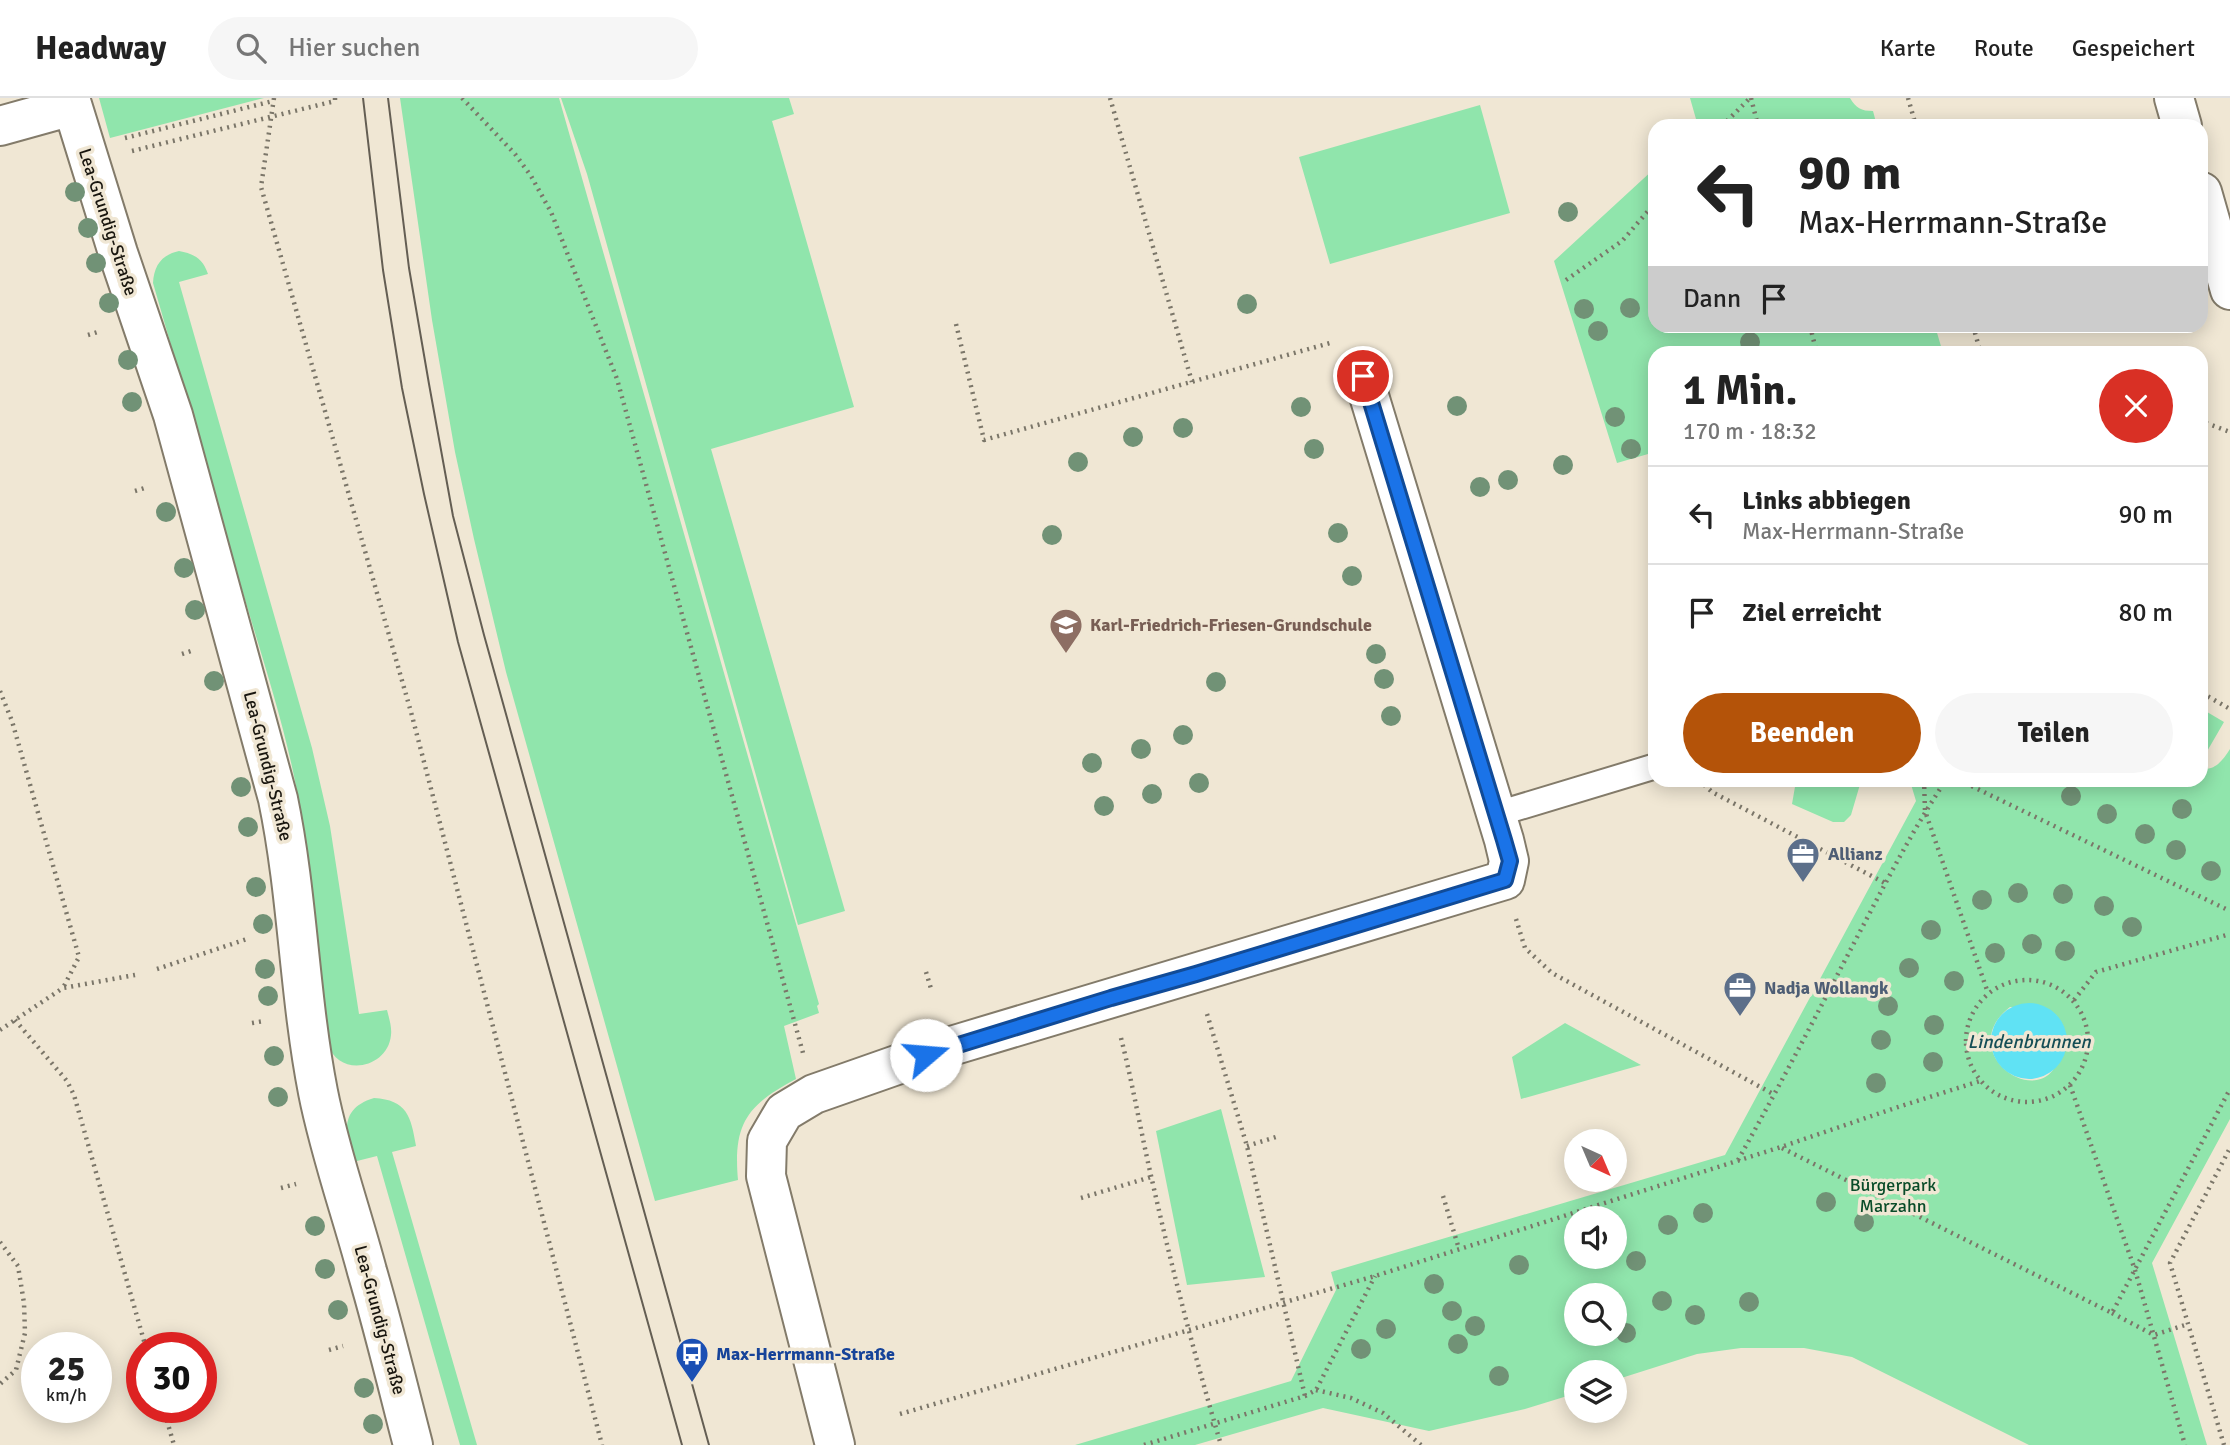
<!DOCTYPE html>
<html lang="de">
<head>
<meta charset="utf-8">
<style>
  body { margin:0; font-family:Signika,sans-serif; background:#f6f6f6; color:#222; height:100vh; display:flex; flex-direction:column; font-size:26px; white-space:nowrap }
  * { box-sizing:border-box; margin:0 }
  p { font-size:23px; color:#767676 }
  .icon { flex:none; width:38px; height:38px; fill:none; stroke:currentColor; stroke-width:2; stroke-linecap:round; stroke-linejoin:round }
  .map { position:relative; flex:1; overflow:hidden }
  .side { position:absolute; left:1648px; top:248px; width:560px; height:441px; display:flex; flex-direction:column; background:#fff; border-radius:21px; box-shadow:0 4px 18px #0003 }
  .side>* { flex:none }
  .hud { position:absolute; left:1648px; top:21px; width:560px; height:214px; border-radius:21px; box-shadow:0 4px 18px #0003; background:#fff; color:#222; overflow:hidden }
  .needle { width:46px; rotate:136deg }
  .controls { position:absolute; left:1564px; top:1031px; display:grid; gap:14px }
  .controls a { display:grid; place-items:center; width:63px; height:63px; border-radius:50%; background:#fff; box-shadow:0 4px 18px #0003; font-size:35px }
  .speed { position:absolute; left:21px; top:1234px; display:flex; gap:14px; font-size:35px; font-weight:700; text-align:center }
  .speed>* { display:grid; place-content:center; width:91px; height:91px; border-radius:50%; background:#fff; box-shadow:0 4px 18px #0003; line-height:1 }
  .speed small { font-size:18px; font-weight:400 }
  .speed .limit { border:10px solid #d22; background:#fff; color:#111 }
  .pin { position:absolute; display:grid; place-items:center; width:60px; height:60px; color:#fff; margin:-30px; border:4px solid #fff; border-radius:50%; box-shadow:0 2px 7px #0007 }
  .me { position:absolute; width:77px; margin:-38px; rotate:72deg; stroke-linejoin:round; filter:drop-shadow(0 0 5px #0008) }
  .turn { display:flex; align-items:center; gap:24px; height:147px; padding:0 35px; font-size:32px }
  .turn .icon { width:91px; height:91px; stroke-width:2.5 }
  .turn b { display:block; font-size:49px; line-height:60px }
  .then { display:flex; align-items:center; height:66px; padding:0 35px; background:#0003; gap:14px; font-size:26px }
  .round { display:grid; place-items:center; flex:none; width:74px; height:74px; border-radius:37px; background:#f6f6f6 }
  .head { display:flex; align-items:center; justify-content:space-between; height:119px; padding:0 35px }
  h1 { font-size:42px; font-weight:700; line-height:52px }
  .button { display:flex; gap:14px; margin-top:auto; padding:14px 35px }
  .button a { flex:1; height:80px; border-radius:42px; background:#b45309; color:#fff; font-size:28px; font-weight:700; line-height:80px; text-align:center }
  .button a+a { background:#f6f6f6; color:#222 }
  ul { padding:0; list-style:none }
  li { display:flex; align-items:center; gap:21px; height:98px; padding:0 35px; border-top:2px solid #e0e0e0 }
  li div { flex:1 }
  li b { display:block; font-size:26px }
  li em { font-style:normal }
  header { display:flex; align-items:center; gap:42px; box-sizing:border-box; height:98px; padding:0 35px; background:#fff; border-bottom:2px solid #e0e0e0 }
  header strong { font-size:33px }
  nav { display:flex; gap:38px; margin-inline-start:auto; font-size:24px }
  .search { width:490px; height:63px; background:#f6f6f6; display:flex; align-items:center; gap:18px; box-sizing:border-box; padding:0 24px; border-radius:38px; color:#767676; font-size:26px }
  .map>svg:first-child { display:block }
  .green { fill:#90e5ac; fill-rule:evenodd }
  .water { fill:#60e2f4 }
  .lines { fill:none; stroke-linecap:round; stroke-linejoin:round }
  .service-casing { stroke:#837b6a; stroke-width:28 }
  .minor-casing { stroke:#837b6a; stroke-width:42 }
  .path { stroke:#7b7669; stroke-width:4.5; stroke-dasharray:2 5; stroke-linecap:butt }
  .service { stroke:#fff; stroke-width:24 }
  .minor { stroke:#fff; stroke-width:38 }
  .tram { stroke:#645e53; stroke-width:2 }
  .tree { fill:#719276 }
  .route-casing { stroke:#114b97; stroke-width:18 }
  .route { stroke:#1a73e8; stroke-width:12 }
  .labels { text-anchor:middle; stroke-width:7; stroke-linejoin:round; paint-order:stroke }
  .street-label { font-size:18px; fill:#19160f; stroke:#f0e7d4 }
  .education-label { font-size:18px; font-weight:bold; fill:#785e54; stroke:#f0e7d4; text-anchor:start }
  .service-label { font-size:18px; font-weight:bold; fill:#4e5e75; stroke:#f0e7d4; text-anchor:start }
  .park-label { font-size:18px; fill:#094c29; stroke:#f0e7d4 }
  .transit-label { font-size:18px; font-weight:bold; fill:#164399; stroke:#f0e7d4; text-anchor:start }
  .water-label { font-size:19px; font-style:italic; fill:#154e56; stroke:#f0e7d4 }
</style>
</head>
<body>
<header>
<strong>Headway</strong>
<div class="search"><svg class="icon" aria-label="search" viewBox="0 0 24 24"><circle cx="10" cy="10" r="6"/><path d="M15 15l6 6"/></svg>Hier suchen</div>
<nav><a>Karte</a><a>Route</a><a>Gespeichert</a></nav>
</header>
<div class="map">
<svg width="2230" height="1347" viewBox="0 0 2230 1347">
  <rect width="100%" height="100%" fill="#f0e7d4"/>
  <path class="green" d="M99 0H264L110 40Z
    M400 0H559L819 906 817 908 819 915 784 928 796 981C747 1007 733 1026 738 1082L655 1103 506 574 474 441 455 354 432 222Z
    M561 0H789L794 16 772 23 854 309 711 351 845 813 798 827 587 76Z
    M1690 0H1850C1856 10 1861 13 1873 13L1877 28H1698Z
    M1480 7 1510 115 1330 166 1299 59Z
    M1655 70 1656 228H1935L1943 255 1656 256 1655 354 1617 365 1554 163Z
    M179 153C195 156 203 161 208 176L179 184 312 650 330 728 359 916 387 912C389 920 392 929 391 937 388 971 338 980 328 946 323 928 323 907 321 888 311 818 309 747 294 678 281 616 261 556 243 495 213 392 183 289 153 185 154 168 161 157 179 153Z
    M2202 611 2224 624 2202 662Z
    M2230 651V1021L2152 1165 2207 1347H2029L1852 1259 1804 1250H1741L1697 1256 1615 1282V1274H1577V1295L1525 1311 1429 1333 1323 1310 1195 1347H1075L1291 1283 1336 1192 1331 1174 1725 1057 1916 703 1910 683 2202 682V671C2216 672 2223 662 2230 651ZM2010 909 2056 917C2068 934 2067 938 2059 957 2057 961 2055 968 2053 972 2027 1006 1957 950 2010 909ZM1577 1120H1615V1158H1577ZM1577 1197H1615V1236H1577Z
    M1796 683V682L1861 683 1851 717 1844 724H1833L1792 706Z
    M1565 925 1641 967 1521 1001 1512 959Z
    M374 1000C407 1002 411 1018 416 1048L392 1054 477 1347H460L377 1058 353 1064C346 1036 338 1011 374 1000Z
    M1221 1011 1265 1179 1187 1187 1156 1033Z"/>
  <path class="water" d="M1991 943a38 38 0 1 1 76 0a38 38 0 1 1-76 0Z"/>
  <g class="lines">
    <defs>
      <path id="service" d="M1497 716 1656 668"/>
      <path id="minor" d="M70 0 118 155 173 317 278 701C298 797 299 897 318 994 330 1055 351 1113 367 1173 384 1231 398 1289 413 1347
        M2174 0 2182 28
        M0 28 72 8
        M2202 94 2230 192
        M835 1347 766 1078 767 1043 784 1014 814 996 948 949 1505 782 1509 763 1504 742 1363 278"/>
    </defs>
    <use href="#service" class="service-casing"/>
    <use href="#minor" class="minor-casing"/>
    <path class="path" d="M274 0 261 89 411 614 602 1347
      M462 0 515 56 531 78 551 114 617 281 803 955
      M1110 0 1192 284
      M1751 0 1758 28
      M1908 0 1916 28
      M1722 28 1750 0
      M125 40 273 3
      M132 53 335 3V0
      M1566 182 1622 143 1656 104
      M956 226 984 342 1330 245
      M1810 228 1817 256
      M1973 228 1981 256
      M88 237 101 233
      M2206 325 2230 334
      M135 393 148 389
      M182 556 194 552
      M0 593 12 623 79 859 63 890
      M2202 595 2230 611
      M1699 682 1712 694 1885 785
      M1924 682 1925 713 1988 895
      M1959 682 2230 813
      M1516 821 1525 850 1552 875 1775 997
      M157 871 247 841
      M926 874 932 894
      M1966 943a61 61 0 1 1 122 0a61 61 0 1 1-122 0Z
      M2074 902 2096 874 2230 836
      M1207 916 1247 1048 1305 1298
      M15 922 67 983 74 997 146 1250
      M252 925 264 923
      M0 932 63 890 135 877
      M1121 940C1133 987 1141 1035 1152 1082 1172 1171 1195 1259 1221 1347
      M2070 987 2135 1172 2185 1347
      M1247 1048 1276 1039
      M1782 1050 2112 1215 2230 991
      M1738 1062C1778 991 1816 918 1854 845 1883 790 1911 734 1946 682
      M281 1090 296 1086
      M1443 1098 1459 1151
      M1081 1100 1151 1079
      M0 1144 18 1168 24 1205 25 1235 16 1272 0 1286
      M2112 1215 2154 1237 2188 1226
      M329 1252 343 1248
      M1316 1292 1351 1300 1383 1315 1421 1347
      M163 1309 174 1347
      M900 1316 1375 1178 1781 1049 1895 1010 1980 983
      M1144 1347 1305 1298 1316 1292 1375 1178
      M2224 1347 2170 1165 2230 1050"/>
    <use href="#service" class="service"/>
    <use href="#minor" class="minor"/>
    <path class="tram" d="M363 0 383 172 402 290 424 396 458 544 682 1347
      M388 0 409 170 429 286 453 418 484 537 709 1347"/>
  </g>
  <g class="tree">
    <circle cx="75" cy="94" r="10"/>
    <circle cx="1568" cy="114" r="10"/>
    <circle cx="88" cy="130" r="10"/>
    <circle cx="96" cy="165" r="10"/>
    <circle cx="109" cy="205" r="10"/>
    <circle cx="1247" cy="206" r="10"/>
    <circle cx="1630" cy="210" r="10"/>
    <circle cx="1584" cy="211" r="10"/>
    <circle cx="1598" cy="233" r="10"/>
    <circle cx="1750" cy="244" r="10"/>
    <circle cx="128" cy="262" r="10"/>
    <circle cx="132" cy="304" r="10"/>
    <circle cx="1457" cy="308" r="10"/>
    <circle cx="1301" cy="309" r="10"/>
    <circle cx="1615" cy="319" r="10"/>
    <circle cx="1183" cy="330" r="10"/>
    <circle cx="1133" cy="339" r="10"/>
    <circle cx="1314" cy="351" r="10"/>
    <circle cx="1631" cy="351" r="10"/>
    <circle cx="1078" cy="364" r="10"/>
    <circle cx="1563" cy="367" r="10"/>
    <circle cx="1508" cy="382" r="10"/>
    <circle cx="1480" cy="389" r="10"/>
    <circle cx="166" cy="414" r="10"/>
    <circle cx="1338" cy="435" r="10"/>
    <circle cx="1052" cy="437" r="10"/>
    <circle cx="184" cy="470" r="10"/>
    <circle cx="1352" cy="478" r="10"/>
    <circle cx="195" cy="512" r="10"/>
    <circle cx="1376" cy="556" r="10"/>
    <circle cx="1384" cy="581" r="10"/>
    <circle cx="214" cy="583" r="10"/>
    <circle cx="1216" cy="584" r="10"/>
    <circle cx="1391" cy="618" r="10"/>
    <circle cx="1183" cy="637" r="10"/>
    <circle cx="1141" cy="651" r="10"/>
    <circle cx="1092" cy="665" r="10"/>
    <circle cx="1199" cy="685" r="10"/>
    <circle cx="241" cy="689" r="10"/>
    <circle cx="1152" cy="696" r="10"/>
    <circle cx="2071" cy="698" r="10"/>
    <circle cx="1104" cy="708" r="10"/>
    <circle cx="2182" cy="711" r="10"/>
    <circle cx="2107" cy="716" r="10"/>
    <circle cx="248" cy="729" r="10"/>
    <circle cx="2145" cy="736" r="10"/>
    <circle cx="2176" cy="752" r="10"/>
    <circle cx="2211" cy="773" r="10"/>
    <circle cx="256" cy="789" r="10"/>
    <circle cx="2018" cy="795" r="10"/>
    <circle cx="2063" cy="796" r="10"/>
    <circle cx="1982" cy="802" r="10"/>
    <circle cx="2104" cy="808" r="10"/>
    <circle cx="263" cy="826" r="10"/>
    <circle cx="2132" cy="829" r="10"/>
    <circle cx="1931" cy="832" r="10"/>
    <circle cx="2032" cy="846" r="10"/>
    <circle cx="2065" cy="853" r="10"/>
    <circle cx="1995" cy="855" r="10"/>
    <circle cx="1909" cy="870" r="10"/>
    <circle cx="265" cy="871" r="10"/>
    <circle cx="1954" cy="883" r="10"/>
    <circle cx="268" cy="898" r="10"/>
    <circle cx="1888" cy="908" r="10"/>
    <circle cx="1934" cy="927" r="10"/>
    <circle cx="1881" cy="942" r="10"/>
    <circle cx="274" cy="958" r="10"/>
    <circle cx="1933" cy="964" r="10"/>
    <circle cx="1876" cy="985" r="10"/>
    <circle cx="278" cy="999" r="10"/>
    <circle cx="1826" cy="1104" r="10"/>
    <circle cx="1703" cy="1115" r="10"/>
    <circle cx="1864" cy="1124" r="10"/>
    <circle cx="1668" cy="1127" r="10"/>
    <circle cx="315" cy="1128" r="10"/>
    <circle cx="1636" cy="1163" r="10"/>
    <circle cx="1519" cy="1167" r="10"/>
    <circle cx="325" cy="1171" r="10"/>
    <circle cx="1434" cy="1186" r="10"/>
    <circle cx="1662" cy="1203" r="10"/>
    <circle cx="1749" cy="1204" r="10"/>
    <circle cx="338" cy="1212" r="10"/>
    <circle cx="1452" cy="1213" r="10"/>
    <circle cx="1695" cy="1217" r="10"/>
    <circle cx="1475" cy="1228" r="10"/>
    <circle cx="1386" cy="1231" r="10"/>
    <circle cx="1626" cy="1235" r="10"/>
    <circle cx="1458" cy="1246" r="10"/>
    <circle cx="1361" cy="1251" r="10"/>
    <circle cx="1499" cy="1278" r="10"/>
    <circle cx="364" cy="1290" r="10"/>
    <circle cx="373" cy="1326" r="10"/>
  </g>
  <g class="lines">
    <defs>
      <path id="route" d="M926 957 1111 900 1196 876 1505 782 1510 763 1504 742 1363 278"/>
    </defs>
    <use href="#route" class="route-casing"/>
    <use href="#route" class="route"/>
  </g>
  <defs>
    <symbol id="school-pin" viewBox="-11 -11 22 30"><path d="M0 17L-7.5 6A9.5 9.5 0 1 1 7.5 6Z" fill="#8d6e63" stroke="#f0e7d4"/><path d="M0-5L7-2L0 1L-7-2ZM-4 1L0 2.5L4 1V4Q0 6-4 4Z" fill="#fff"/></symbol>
    <symbol id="office-pin" viewBox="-11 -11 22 30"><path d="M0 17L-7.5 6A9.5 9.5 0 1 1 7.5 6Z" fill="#5c6f8a" stroke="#f0e7d4"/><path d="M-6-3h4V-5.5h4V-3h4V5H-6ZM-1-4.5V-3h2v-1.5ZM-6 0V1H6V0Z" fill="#fff"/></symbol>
    <symbol id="bus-pin" viewBox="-11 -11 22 30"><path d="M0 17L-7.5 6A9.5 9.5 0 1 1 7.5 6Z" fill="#1a4fb4" stroke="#f0e7d4"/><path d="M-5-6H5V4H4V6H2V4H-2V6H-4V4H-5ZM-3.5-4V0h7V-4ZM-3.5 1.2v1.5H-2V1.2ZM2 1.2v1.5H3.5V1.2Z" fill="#fff"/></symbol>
  </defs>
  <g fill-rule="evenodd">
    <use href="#school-pin" x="1047" y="508" width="38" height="52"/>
    <use href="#office-pin" x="1784" y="737" width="38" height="52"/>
    <use href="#office-pin" x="1721" y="871" width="38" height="52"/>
    <use href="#bus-pin" x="673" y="1237" width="38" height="52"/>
  </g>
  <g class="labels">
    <g class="street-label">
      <text transform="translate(108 124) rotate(72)" y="6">Lea-Grundig-Straße</text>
      <text transform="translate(268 668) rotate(76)" y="6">Lea-Grundig-Straße</text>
      <text transform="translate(380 1222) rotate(75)" y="6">Lea-Grundig-Straße</text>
    </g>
    <g class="education-label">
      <text x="1090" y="533">Karl-Friedrich-Friesen-Grundschule</text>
    </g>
    <g class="service-label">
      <text x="1828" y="762">Allianz</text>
      <text x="1764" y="896">Nadja Wollangk</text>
    </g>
    <g class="park-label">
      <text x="1893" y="1093">Bürgerpark<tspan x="1893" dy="21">Marzahn</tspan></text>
    </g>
    <g class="transit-label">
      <text x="716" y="1262">Max-Herrmann-Straße</text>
    </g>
    <g class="water-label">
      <text x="2029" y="950">Lindenbrunnen</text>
    </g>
  </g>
</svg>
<div class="controls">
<a><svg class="needle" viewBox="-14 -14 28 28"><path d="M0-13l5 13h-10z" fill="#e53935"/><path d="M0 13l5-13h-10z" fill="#767676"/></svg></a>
<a><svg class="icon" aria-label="sound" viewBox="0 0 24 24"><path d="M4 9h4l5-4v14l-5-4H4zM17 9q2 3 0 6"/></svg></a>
<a><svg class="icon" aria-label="search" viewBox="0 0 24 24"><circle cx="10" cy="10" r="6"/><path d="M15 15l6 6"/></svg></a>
<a><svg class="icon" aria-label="layers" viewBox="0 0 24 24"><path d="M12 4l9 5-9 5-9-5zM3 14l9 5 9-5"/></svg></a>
</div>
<div class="speed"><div>25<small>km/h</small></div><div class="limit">30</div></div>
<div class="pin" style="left:1363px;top:278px;background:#d93025"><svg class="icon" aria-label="arrive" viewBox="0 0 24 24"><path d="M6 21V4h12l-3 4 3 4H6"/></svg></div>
<svg class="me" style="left:926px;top:957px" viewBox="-20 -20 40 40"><circle r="19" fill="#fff"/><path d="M0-13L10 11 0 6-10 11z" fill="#1a73e8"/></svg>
<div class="hud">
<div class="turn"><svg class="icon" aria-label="left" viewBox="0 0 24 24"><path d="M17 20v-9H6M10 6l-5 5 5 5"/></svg><div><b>90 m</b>Max-Herrmann-Straße</div></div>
<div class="then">Dann<svg class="icon" aria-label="arrive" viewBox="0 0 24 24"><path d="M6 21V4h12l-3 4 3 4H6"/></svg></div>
</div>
<section class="side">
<div class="head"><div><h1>1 Min.</h1><p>170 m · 18:32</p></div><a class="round" style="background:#d93025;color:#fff"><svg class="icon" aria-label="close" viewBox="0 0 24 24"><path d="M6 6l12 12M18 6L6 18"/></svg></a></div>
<ul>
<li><svg class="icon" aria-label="left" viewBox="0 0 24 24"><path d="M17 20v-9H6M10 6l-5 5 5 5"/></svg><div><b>Links abbiegen</b><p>Max-Herrmann-Straße</p></div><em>90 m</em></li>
<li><svg class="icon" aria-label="arrive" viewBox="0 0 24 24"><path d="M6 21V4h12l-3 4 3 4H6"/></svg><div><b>Ziel erreicht</b></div><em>80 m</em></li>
</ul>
<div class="button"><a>Beenden</a><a>Teilen</a></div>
</section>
</div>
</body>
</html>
